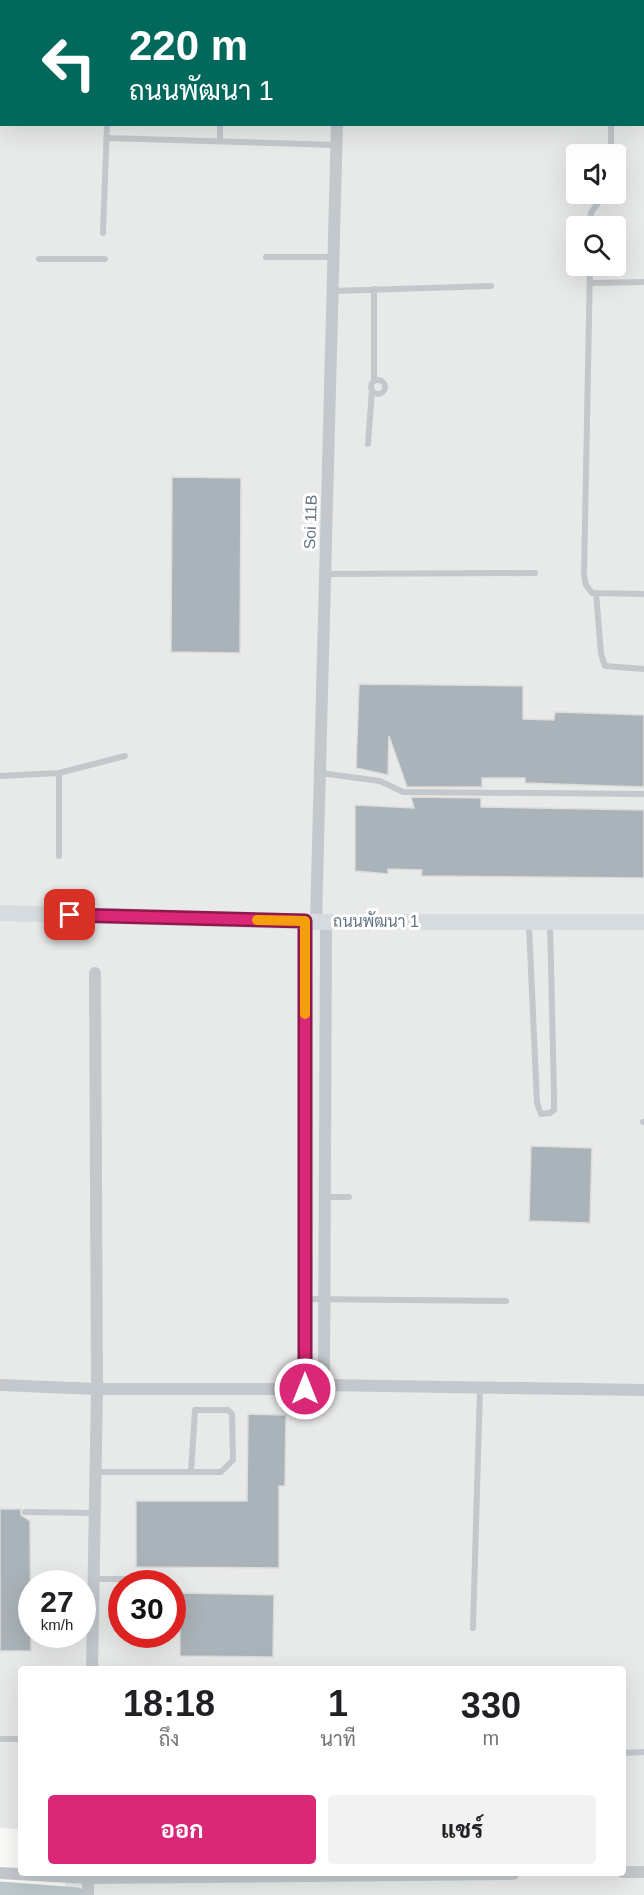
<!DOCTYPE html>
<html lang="th">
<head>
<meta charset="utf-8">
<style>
  body { margin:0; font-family:Helvetica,Sarabun,sans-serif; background:#f2f2f2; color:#202124; height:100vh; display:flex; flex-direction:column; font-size:22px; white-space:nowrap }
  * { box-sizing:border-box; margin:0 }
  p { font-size:20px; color:#757577 }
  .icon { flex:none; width:33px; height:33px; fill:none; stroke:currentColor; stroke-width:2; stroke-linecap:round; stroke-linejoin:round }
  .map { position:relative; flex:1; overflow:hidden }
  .side { position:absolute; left:18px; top:1666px; width:608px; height:210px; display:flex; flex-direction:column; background:#fff; border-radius:6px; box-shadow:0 6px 24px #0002 }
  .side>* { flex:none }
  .banner { position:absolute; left:0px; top:0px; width:645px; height:126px; box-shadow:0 6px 24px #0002; background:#00695c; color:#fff; overflow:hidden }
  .buttons { position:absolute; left:566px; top:144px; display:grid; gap:12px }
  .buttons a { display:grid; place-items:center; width:60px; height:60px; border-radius:6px; background:#fff; box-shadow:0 6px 24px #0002; font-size:30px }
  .speed { position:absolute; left:18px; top:1570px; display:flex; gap:12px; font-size:30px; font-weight:700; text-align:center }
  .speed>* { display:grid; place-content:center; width:78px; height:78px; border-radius:50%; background:#fff; box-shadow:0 6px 24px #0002; line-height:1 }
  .speed small { font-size:15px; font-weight:400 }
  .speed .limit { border:9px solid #d22; background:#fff; color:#111 }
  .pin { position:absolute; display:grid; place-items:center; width:51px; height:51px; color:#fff; margin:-26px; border-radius:12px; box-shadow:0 3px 9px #0006 }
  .me { position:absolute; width:66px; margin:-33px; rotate:0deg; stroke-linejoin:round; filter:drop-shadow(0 0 4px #0008) }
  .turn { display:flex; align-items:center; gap:21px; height:126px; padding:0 30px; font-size:27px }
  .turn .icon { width:78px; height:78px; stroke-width:2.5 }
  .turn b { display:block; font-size:42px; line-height:51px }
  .eta { display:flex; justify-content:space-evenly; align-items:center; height:102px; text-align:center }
  .eta b { font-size:36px; font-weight:700; line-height:42px }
  .primary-button { display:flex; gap:12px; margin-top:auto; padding:12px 30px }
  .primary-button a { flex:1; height:69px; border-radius:6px; background:#db2777; color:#fff; font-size:24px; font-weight:700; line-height:69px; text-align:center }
  .primary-button a+a { background:#f2f2f2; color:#202124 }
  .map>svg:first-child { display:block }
  .built { fill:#e8e9e9; fill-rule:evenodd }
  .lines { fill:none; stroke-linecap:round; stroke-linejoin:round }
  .canal { stroke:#bbc7cb; stroke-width:15 }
  .building { fill:#aab3b9; stroke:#dcdcda; stroke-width:1.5 }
  .lane { stroke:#c3c8cc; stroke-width:6 }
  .street { stroke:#c3c8cc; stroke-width:12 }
  .secondary { stroke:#d6dbdf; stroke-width:16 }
  .route-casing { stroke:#8e194d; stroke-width:15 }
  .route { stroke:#db2777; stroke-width:10 }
  .slow { stroke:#f59e0b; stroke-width:10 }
  .labels { text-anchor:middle; stroke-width:6; stroke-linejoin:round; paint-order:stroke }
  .street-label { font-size:16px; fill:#657683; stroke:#fff }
</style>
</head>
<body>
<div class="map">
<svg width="644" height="1895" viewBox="0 0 644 1895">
  <rect width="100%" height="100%" fill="#fafaf8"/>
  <path class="built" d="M0 0H644V1895H65V1874H622V1670H21V1829L0 1828ZM2 2H644V124H2ZM576 154H615V194H576ZM576 226H615V266H576ZM32 1584H82V1635H32ZM122 1584H172V1635H122Z"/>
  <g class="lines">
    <path class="canal" d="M0 1889 77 1895"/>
  </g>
  <path class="building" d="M172 477 241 478 240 653 171 652Z
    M359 684 523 686V719L554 720 555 712 644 715V787L525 783V778H482V787H407L389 736 388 775 356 768Z
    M411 797 481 798V807L644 810V878L421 876 422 870 388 869V874L355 871V805L414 808Z
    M531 1146 592 1148 590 1223 529 1221Z
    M248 1414 286 1415 285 1486H279V1568L136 1567V1501H247Z
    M0 1509H21V1515L30 1521 31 1651H0Z
    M180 1593 274 1595 273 1657 180 1656Z"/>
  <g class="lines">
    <path class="lane" d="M220 124V141
      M107 138 337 145
      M611 154V124
      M591 226V213L604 194
      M103 233 107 124
      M266 257H334
      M39 259H105
      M590 266 584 575 586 585 592 593 644 594
      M590 283 644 282
      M374 289V381
      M333 291 491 286
      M371 387a7 7 0 1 1 14 0a7 7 0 1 1-14 0Z
      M368 444 372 390
      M325 574 535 573
      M596 593 601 654 605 666 644 669
      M59 773V856
      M320 773 380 781 403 792 644 794
      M0 776 59 773 125 756
      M529 925 537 1103 541 1114 550 1113 554 1110V1095L550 922
      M643 1122H644
      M325 1197H349
      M305 1299 506 1301
      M95 1472H221L233 1460 232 1414 228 1410H195L191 1472
      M25 1512 95 1513
      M94 1579H142L152 1584
      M473 1628 480 1388
      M156 1635V1640
      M0 1739H21
      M622 1753 644 1752"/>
    <path class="street" d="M340 2V0
      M305 921V1389
      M316 921 337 124
      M0 1385 97 1389H305L324 1385 644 1390
      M324 1385 326 922
      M92 1670 97 1389 95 973
      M622 1872H644
      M0 1873 88 1878 513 1874
      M88 1895V1874"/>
    <path class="secondary" d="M0 913 326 922H644"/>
  </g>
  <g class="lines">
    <defs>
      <path id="route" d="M70 915 305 921V1389"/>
    </defs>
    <use href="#route" class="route-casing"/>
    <use href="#route" class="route"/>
    <path class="slow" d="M257 920 305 921V1014"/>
  </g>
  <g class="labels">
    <g class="street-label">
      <text transform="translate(310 522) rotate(-88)" y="6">Soi 11B</text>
      <text x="376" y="927">ถนนพัฒนา 1</text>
    </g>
  </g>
</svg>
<div class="buttons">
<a><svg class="icon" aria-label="sound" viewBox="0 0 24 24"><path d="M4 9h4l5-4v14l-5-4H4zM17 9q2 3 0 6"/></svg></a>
<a><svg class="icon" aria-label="search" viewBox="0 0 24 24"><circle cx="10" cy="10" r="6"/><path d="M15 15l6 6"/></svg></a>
</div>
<div class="speed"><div>27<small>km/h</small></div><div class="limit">30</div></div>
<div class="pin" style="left:70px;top:915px;background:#d93025"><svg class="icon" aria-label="arrive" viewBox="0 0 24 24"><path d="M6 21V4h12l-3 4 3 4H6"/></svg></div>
<svg class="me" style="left:305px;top:1389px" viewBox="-20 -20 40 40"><circle r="17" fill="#db2777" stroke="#fff" stroke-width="3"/><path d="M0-11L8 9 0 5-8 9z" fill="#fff"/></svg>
<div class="banner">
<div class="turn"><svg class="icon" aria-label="left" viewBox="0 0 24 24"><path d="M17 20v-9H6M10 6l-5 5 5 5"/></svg><div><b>220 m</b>ถนนพัฒนา 1</div></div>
</div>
<section class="side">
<div class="eta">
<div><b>18:18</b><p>ถึง</p></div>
<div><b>1</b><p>นาที</p></div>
<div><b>330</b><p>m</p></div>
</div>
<div class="primary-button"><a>ออก</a><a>แชร์</a></div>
</section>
</div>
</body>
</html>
